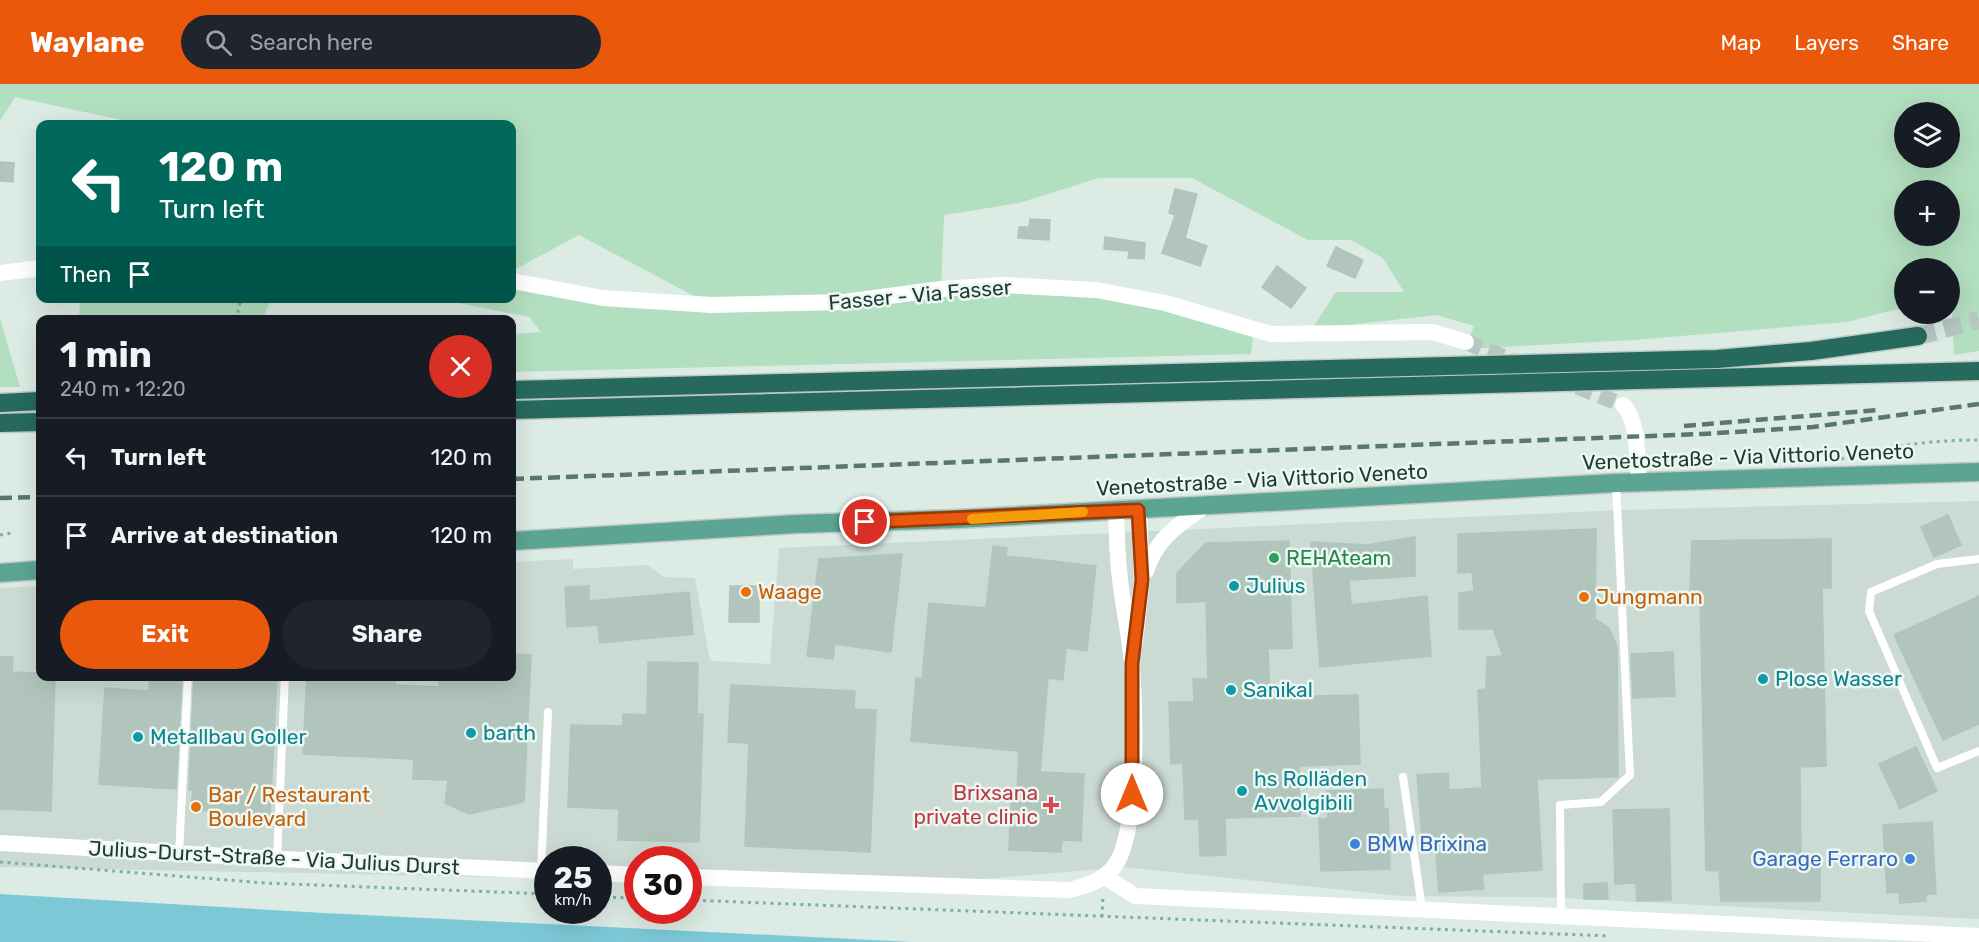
<!DOCTYPE html>
<html lang="en">
<head>
<meta charset="utf-8">
<style>
  body { margin:0; font-family:Rubik,sans-serif; background:#20242c; color:#f1f3f6; height:100vh; display:flex; flex-direction:column; font-size:22px; white-space:nowrap }
  * { box-sizing:border-box; margin:0 }
  p { font-size:20px; color:#9ea1a6 }
  .icon { flex:none; width:33px; height:33px; fill:none; stroke:currentColor; stroke-width:2; stroke-linecap:round; stroke-linejoin:round }
  .map { position:relative; flex:1; overflow:hidden }
  .panel { position:absolute; left:36px; top:231px; width:480px; height:366px; display:flex; flex-direction:column; background:#171b24; border-radius:12px; box-shadow:0 6px 24px #0002 }
  .panel>* { flex:none }
  .top-card { position:absolute; left:36px; top:36px; width:480px; height:183px; border-radius:12px; box-shadow:0 6px 24px #0002; background:#00695c; color:#fff; overflow:hidden }
  .buttons { position:absolute; left:1894px; top:18px; display:grid; gap:12px }
  .buttons a { display:grid; place-items:center; width:66px; height:66px; border-radius:50%; background:#171b24; box-shadow:0 6px 24px #0002; font-size:30px }
  .speed { position:absolute; left:534px; top:762px; display:flex; gap:12px; font-size:30px; font-weight:700; text-align:center }
  .speed>* { display:grid; place-content:center; width:78px; height:78px; border-radius:50%; background:#171b24; box-shadow:0 6px 24px #0002; line-height:1 }
  .speed small { font-size:15px; font-weight:400 }
  .speed .limit { border:9px solid #d22; background:#fff; color:#111 }
  .pin { position:absolute; display:grid; place-items:center; width:51px; height:51px; color:#fff; margin:-26px; border:3px solid #fff; border-radius:50%; box-shadow:0 2px 6px #0007 }
  .me { position:absolute; width:66px; margin:-33px; rotate:0deg; stroke-linejoin:round; filter:drop-shadow(0 0 4px #0008) }
  .turn { display:flex; align-items:center; gap:21px; height:126px; padding:0 24px; font-size:27px }
  .turn .icon { width:78px; height:78px; stroke-width:2.5 }
  .turn b { display:block; font-size:42px; line-height:51px }
  .then { display:flex; align-items:center; height:57px; padding:0 24px; background:#0003; gap:12px; font-size:22px }
  .round { display:grid; place-items:center; flex:none; width:63px; height:63px; border-radius:32px; background:#20242c }
  .headline { display:flex; align-items:center; justify-content:space-between; height:102px; padding:0 24px }
  h1 { font-size:36px; font-weight:700; line-height:45px }
  .cta { display:flex; gap:12px; margin-top:auto; padding:12px 24px }
  .cta a { flex:1; height:69px; border-radius:36px; background:#ea580c; color:#fff; font-size:24px; font-weight:700; line-height:69px; text-align:center }
  .cta a+a { background:#20242c; color:#f1f3f6 }
  ul { padding:0; list-style:none }
  li { display:flex; align-items:center; gap:18px; height:78px; padding:0 24px; border-top:2px solid #363941 }
  li div { flex:1 }
  li b { display:block; font-size:22px }
  li em { font-style:normal }
  header { display:flex; align-items:center; gap:36px; box-sizing:border-box; height:84px; padding:0 30px; background:#ea580c; color:#fff }
  header strong { font-size:28px }
  nav { display:flex; gap:33px; margin-inline-start:auto; font-size:21px }
  .search { width:420px; height:54px; background:#20242c; display:flex; align-items:center; gap:15px; box-sizing:border-box; padding:0 21px; border-radius:33px; color:#9ea1a6; font-size:22px }
  .map>svg:first-child { display:block }
  .built { fill:#cbdad3 }
  .green { fill:#b2dfbf; fill-rule:evenodd }
  .water { fill:#7dc8d7 }
  .building { fill:#b2c5bd; stroke:#aec5bc; stroke-width:1.5 }
  .lines { fill:none; stroke-linecap:round; stroke-linejoin:round }
  .street-tunnel { stroke:#b6c8c1; stroke-width:16; stroke-dasharray:16 8; stroke-linecap:butt }
  .highway-tunnel { stroke:#b6c8c1; stroke-width:18; stroke-dasharray:18 9; stroke-linecap:butt }
  .primary-casing { stroke:#c0c8c6; stroke-width:21 }
  .highway-casing { stroke:#c0c8c6; stroke-width:21 }
  .path { stroke:#79b2a0; stroke-width:3; stroke-dasharray:3 4.5; stroke-linecap:butt }
  .lane { stroke:#fff; stroke-width:8 }
  .street { stroke:#fff; stroke-width:16 }
  .primary { stroke:#5ca593; stroke-width:18 }
  .highway { stroke:#266a5d; stroke-width:18 }
  .rail { stroke:#57776f; stroke-width:4.5; stroke-dasharray:12 6; stroke-linecap:butt }
  .route-casing { stroke:#983908; stroke-width:15 }
  .route { stroke:#ea580c; stroke-width:10 }
  .slow { stroke:#f59e0b; stroke-width:10 }
  .leisure-dot { fill:#2e9e5b; stroke:#edf7f2; stroke-width:2 }
  .culture-dot { fill:#0f9aa8; stroke:#edf7f2; stroke-width:2 }
  .food-dot { fill:#e8710a; stroke:#edf7f2; stroke-width:2 }
  .health-dot { fill:#e0444e; stroke:#edf7f2; stroke-width:2 }
  .shop-dot { fill:#3f7fe0; stroke:#edf7f2; stroke-width:2 }
  .labels { text-anchor:middle; stroke-width:5; stroke-linejoin:round; paint-order:stroke }
  .street-label { font-size:21px; fill:#1d3b33; stroke:#edf7f2 }
  .leisure-label { font-size:21px; fill:#27864d; stroke:#edf7f2; text-anchor:start }
  .culture-label { font-size:21px; fill:#0d838f; stroke:#edf7f2; text-anchor:start }
  .food-label { font-size:21px; fill:#c56008; stroke:#edf7f2; text-anchor:start }
  .health-label { font-size:21px; fill:#be3a42; stroke:#edf7f2; text-anchor:end }
  .shop-label { font-size:21px; fill:#366cbe; stroke:#edf7f2; text-anchor:start }
</style>
</head>
<body>
<header>
<strong>Waylane</strong>
<div class="search"><svg class="icon" aria-label="search" viewBox="0 0 24 24"><circle cx="10" cy="10" r="6"/><path d="M15 15l6 6"/></svg>Search here</div>
<nav><a>Map</a><a>Layers</a><a>Share</a></nav>
</header>
<div class="map">
<svg width="1979" height="858" viewBox="0 0 1979 858">
  <rect width="100%" height="100%" fill="#dcebe4"/>
  <path class="built" d="M1979 417V835L1541 813 1401 812 1123 783 902 802 689 797 688 776H638L637 796 599 795 598 776H548L547 794 0 783V504L40 502V592H512V478L573 475V485L647 481 664 493 695 494 710 577 770 580 779 464 1621 426Z"/>
  <path class="green" d="M0 0H1979V267L1954 271 1950 184H1905V223L1847 238 1633 256 1465 265 1474 242 1437 231 1312 245 1336 208H1404L1383 174 1351 156H1308L1192 94H1099L1019 119 944 131 941 205 1096 206 1254 246 1251 270 512 288V250L541 248 529 233 438 215 512 214V198L711 221 579 151 512 187V40H140L15 13 0 37ZM1905 28H1950V74H1905ZM1905 106H1950V152H1905Z
    M80 215V214L271 215 263 235 79 236Z
    M0 235 20 303H0Z"/>
  <path class="water" d="M0 810 324 829 912 858H0Z"/>
  <path class="building" d="M0 78 14 79 13 98 0 97Z
    M1175 105 1197 110 1185 154 1207 162 1200 182 1162 169 1175 131 1169 129Z
    M1030 135 1050 136 1049 156 1018 154 1019 143H1029Z
    M1105 153 1145 159 1144 175 1128 174 1129 167 1104 165Z
    M1336 163 1363 176 1355 194 1327 182Z
    M1277 182 1306 204 1291 224 1262 203Z
    M1948 431 1961 461 1934 473 1921 443Z
    M1596 445 1595 535 1609 544 1617 563 1618 693 1537 695 1542 786 1482 790 1484 805 1439 808 1436 768H1423L1417 691 1448 689 1449 706 1482 704 1478 606 1486 605 1487 573 1503 572 1493 545H1459V509L1474 507 1472 488 1458 489V450Z
    M1415 453V492L1349 496 1351 521 1427 512 1431 572 1320 583 1311 458 1367 461Z
    M1831 455V504H1822L1826 682 1800 683 1801 780H1820V817H1721L1719 787 1706 786 1700 508H1690L1692 457Z
    M1289 457 1292 564 1268 565 1270 613 1358 611 1360 680 1299 682 1300 732 1225 734 1226 771 1200 772 1199 735H1185L1183 679 1171 680 1169 618H1194L1193 595H1208L1206 517 1177 519V489L1206 459Z
    M993 462 1007 464 1006 472 1096 482 1087 567 1066 564 1063 596 1048 594 1040 688 1084 690 1081 757 1062 756 1061 768 1009 766 1012 706H1017L1019 667 911 657 916 594 922 595 929 519 986 524Z
    M902 470 891 568 835 560 833 575 807 572 819 475Z
    M589 502V517L689 508 693 550 600 559 598 541 567 543 565 503Z
    M730 502H759V538H729Z
    M1979 512V640L1943 656 1894 551Z
    M1673 568 1675 612 1633 614 1631 570Z
    M512 570 531 571 524 718 469 730 445 719 448 696 413 695 414 675 303 670 307 592H395V601L439 603V592H512Z
    M0 573H13L12 588 40 589V592H55L51 727 0 725Z
    M648 578 698 579 697 630H703L699 758 618 756 619 725 568 723 571 641 623 642V630L647 631Z
    M150 592H182L176 705 99 700 105 604 149 607Z
    M194 592H277L270 732 235 731 191 725 193 706H189Z
    M731 601 855 607 854 625 876 626 870 768 745 762 749 659 728 658Z
    M1916 663 1937 707 1900 725 1879 680Z
    M1383 705 1384 725H1388L1390 785 1321 787 1319 735H1328L1327 707Z
    M1669 725 1671 816 1637 817 1636 799 1615 800 1613 726Z
    M1932 738 1936 810H1926V817L1900 819 1899 808 1887 809 1883 741Z
    M1607 799 1608 815H1584V800Z"/>
  <g class="lines">
    <path class="street-tunnel" d="M1466 258 1623 321"/>
    <path class="highway-tunnel" d="M1918 252 1979 236"/>
    <defs>
      <path id="primary" d="M512 457 796 440 957 435 1616 399 1979 388
        M0 489 40 486"/>
      <path id="highway" d="M512 306 1717 275 1811 267 1918 252
        M0 319 40 317
        M512 326 1979 287
        M0 339 40 338"/>
    </defs>
    <use href="#primary" class="primary-casing"/>
    <use href="#highway" class="highway-casing"/>
    <path class="path" d="M236 236 241 214
      M1841 375C1888 362 1931 356 1979 356
      M0 451 12 449
      M0 778 265 799 548 810
      M598 813 638 814
      M688 816 1610 852
      M1102 833 1103 811"/>
    <path class="lane" d="M1979 475 1937 480 1871 508 1869 527 1937 684 1979 667
      M1403 693 1422 825
      M179 770 188 592
      M277 775 285 592
      M541 787 548 628
      M1561 830 1560 721 1601 718 1630 691 1616 399"/>
    <path class="street" d="M0 189 40 184
      M512 197 603 214 712 221 844 218 941 205 1002 201 1096 206 1165 219 1271 250 1432 248 1466 258
      M1623 321C1639 337 1637 376 1639 399
      M1146 487C1156 455 1178 441 1205 422
      M1135 558 1142 496 1139 426
      M0 759 259 774 548 787
      M598 789 638 791
      M1104 792 1135 812 1979 852
      M688 793 1069 806C1086 802 1102 797 1113 784 1140 753 1135 623 1132 581 1130 552 1123 524 1120 495 1117 473 1117 449 1116 427"/>
    <use href="#primary" class="primary"/>
    <use href="#highway" class="highway"/>
    <path class="rail" d="M1684 342 1878 326
      M512 395 1702 350 1813 343 1979 320
      M0 414 40 413"/>
  </g>
  <g class="lines">
    <defs>
      <path id="route" d="M865 438 1138 426 1142 496 1132 579V710"/>
    </defs>
    <use href="#route" class="route-casing"/>
    <use href="#route" class="route"/>
    <path class="slow" d="M972 435 1083 428"/>
  </g>
  <circle class="leisure-dot" cx="1274" cy="474" r="6"/>
  <g class="culture-dot">
    <circle cx="1234" cy="502" r="6"/>
    <circle cx="1763" cy="595" r="6"/>
    <circle cx="1231" cy="606" r="6"/>
    <circle cx="471" cy="649" r="6"/>
    <circle cx="138" cy="653" r="6"/>
    <circle cx="1242" cy="707" r="6"/>
  </g>
  <g class="food-dot">
    <circle cx="746" cy="508" r="6"/>
    <circle cx="1584" cy="513" r="6"/>
    <circle cx="196" cy="723" r="6"/>
  </g>
  <path class="health-dot" d="M1048 712h6v6h6v6h-6v6h-6v-6h-6v-6h6z"/>
  <g class="shop-dot">
    <circle cx="1355" cy="760" r="6"/>
    <circle cx="1910" cy="775" r="6"/>
  </g>
  <g class="labels">
    <g class="street-label">
      <text transform="translate(920 211) rotate(-5)" y="7">Fasser - Via Fasser</text>
      <text transform="translate(1748 373) rotate(-2)" y="7">Venetostraße - Via Vittorio Veneto</text>
      <text transform="translate(1262 396) rotate(-3)" y="7">Venetostraße - Via Vittorio Veneto</text>
      <text transform="translate(274 774) rotate(3)" y="7">Julius-Durst-Straße - Via Julius Durst</text>
    </g>
    <g class="leisure-label">
      <text x="1286" y="481">REHAteam</text>
    </g>
    <g class="culture-label">
      <text x="1246" y="509">Julius</text>
      <text x="1775" y="602">Plose Wasser</text>
      <text x="1243" y="613">Sanikal</text>
      <text x="483" y="656">barth</text>
      <text x="150" y="660">Metallbau Goller</text>
      <text x="1254" y="702">hs Rolläden<tspan x="1254" dy="24">Avvolgibili</tspan></text>
    </g>
    <g class="food-label">
      <text x="758" y="515">Waage</text>
      <text x="1596" y="520">Jungmann</text>
      <text x="208" y="718">Bar / Restaurant<tspan x="208" dy="24">Boulevard</tspan></text>
    </g>
    <g class="health-label">
      <text x="1038" y="716">Brixsana<tspan x="1038" dy="24">private clinic</tspan></text>
    </g>
    <g class="shop-label">
      <text x="1367" y="767">BMW Brixina</text>
      <text x="1898" y="782" text-anchor="end">Garage Ferraro</text>
    </g>
  </g>
</svg>
<div class="buttons">
<a><svg class="icon" aria-label="layers" viewBox="0 0 24 24"><path d="M12 4l9 5-9 5-9-5zM3 14l9 5 9-5"/></svg></a>
<a>+</a>
<a>−</a>
</div>
<div class="speed"><div>25<small>km/h</small></div><div class="limit">30</div></div>
<div class="pin" style="left:865px;top:438px;background:#d93025"><svg class="icon" aria-label="arrive" viewBox="0 0 24 24"><path d="M6 21V4h12l-3 4 3 4H6"/></svg></div>
<svg class="me" style="left:1132px;top:710px" viewBox="-20 -20 40 40"><circle r="19" fill="#fff"/><path d="M0-13L10 11 0 6-10 11z" fill="#ea580c"/></svg>
<div class="top-card">
<div class="turn"><svg class="icon" aria-label="left" viewBox="0 0 24 24"><path d="M17 20v-9H6M10 6l-5 5 5 5"/></svg><div><b>120 m</b>Turn left</div></div>
<div class="then">Then<svg class="icon" aria-label="arrive" viewBox="0 0 24 24"><path d="M6 21V4h12l-3 4 3 4H6"/></svg></div>
</div>
<section class="panel">
<div class="headline"><div><h1>1 min</h1><p>240 m · 12:20</p></div><a class="round" style="background:#d93025;color:#fff"><svg class="icon" aria-label="close" viewBox="0 0 24 24"><path d="M6 6l12 12M18 6L6 18"/></svg></a></div>
<ul>
<li><svg class="icon" aria-label="left" viewBox="0 0 24 24"><path d="M17 20v-9H6M10 6l-5 5 5 5"/></svg><div><b>Turn left</b></div><em>120 m</em></li>
<li><svg class="icon" aria-label="arrive" viewBox="0 0 24 24"><path d="M6 21V4h12l-3 4 3 4H6"/></svg><div><b>Arrive at destination</b></div><em>120 m</em></li>
</ul>
<div class="cta"><a>Exit</a><a>Share</a></div>
</section>
</div>
</body>
</html>
